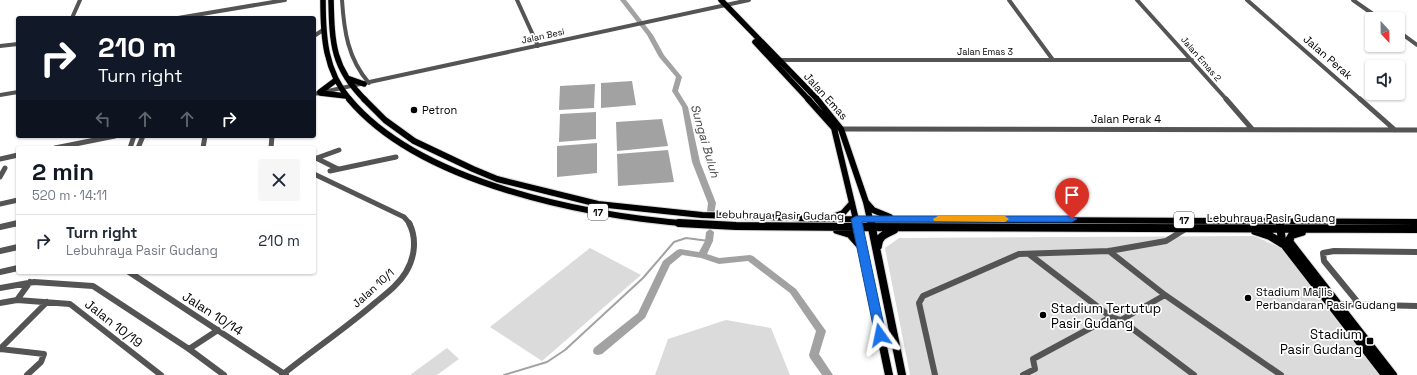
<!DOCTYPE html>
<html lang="en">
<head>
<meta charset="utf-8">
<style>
  body { margin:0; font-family:"Space Grotesk",sans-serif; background:#f6f6f7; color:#1f2937; height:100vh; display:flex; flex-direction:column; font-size:15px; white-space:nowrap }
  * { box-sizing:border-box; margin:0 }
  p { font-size:13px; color:#747a83 }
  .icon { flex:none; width:22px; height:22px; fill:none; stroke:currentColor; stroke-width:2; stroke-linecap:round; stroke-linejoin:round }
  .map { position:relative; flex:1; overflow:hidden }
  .sheet { position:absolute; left:16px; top:146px; width:300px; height:128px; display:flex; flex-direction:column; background:#fff; border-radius:4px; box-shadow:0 1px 3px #0004 }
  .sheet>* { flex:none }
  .banner { position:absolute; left:16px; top:16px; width:300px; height:122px; border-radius:4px; box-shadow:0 1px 3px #0004; background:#111827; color:#fff; overflow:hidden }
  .needle { width:26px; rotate:158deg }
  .tools { position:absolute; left:1365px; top:12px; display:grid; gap:8px }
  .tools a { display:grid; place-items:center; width:40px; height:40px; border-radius:4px; background:#fff; box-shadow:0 1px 3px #0004; font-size:20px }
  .pin { position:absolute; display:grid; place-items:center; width:34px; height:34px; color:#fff; margin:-41px -17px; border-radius:50% 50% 50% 0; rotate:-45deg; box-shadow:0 0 4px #0007 }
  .pin .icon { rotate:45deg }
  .me { position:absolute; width:44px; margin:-22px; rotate:348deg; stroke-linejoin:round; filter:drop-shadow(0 0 3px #0008) }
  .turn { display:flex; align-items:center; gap:14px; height:84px; padding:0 16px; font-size:18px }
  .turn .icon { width:52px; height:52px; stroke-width:2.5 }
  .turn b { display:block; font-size:28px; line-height:34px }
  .lanes { display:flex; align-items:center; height:38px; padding:0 16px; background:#0003; justify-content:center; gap:20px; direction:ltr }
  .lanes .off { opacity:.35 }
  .round { display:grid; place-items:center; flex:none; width:42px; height:42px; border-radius:4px; background:#f6f6f7 }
  .summary { display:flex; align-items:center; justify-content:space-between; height:68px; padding:0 16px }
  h1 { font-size:24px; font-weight:800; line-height:30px; color:#111827 }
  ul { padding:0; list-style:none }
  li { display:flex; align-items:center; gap:12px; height:52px; padding:0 16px; border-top:1px solid #e0e1e3 }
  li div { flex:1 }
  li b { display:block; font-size:15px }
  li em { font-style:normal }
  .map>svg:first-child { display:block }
  .green { fill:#dbdbdb }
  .water { fill:#a2a2a2 }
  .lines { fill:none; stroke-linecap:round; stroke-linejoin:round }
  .stream { stroke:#a2a2a2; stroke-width:2 }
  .river { fill:#a2a2a2; fill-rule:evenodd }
  .major-far2-casing { stroke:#dbdbdb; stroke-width:7 }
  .major-far1-casing { stroke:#dbdbdb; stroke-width:8 }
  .major-casing { stroke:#dbdbdb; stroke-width:10 }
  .minor-far2 { stroke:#545454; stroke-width:4 }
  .minor-far1 { stroke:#545454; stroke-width:5 }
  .minor { stroke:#545454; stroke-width:6 }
  .major-far2 { stroke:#000; stroke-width:5.5 }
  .major-far1 { stroke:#000; stroke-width:6 }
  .major { stroke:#000; stroke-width:8 }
  .route { fill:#1a73e8; stroke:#114b97 }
  .slow { fill:#f59e0b }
  .poi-dot { fill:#000; stroke:#fff; stroke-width:1.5 }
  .labels { text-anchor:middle; stroke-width:3.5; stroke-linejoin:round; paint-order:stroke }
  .far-street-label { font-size:9px; fill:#000; stroke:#fff }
  .shield { fill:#fff; stroke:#4c4c4c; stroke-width:1 }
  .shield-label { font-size:10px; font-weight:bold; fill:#000 }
  .street-label { font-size:11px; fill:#000; stroke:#fff }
  .poi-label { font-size:11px; fill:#000; stroke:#fff; text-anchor:start }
  .water-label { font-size:12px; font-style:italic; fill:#434343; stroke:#fff }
  .near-poi-label { font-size:13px; fill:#000; stroke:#fff; text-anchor:start }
  .near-street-label { font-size:13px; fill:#000; stroke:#fff }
</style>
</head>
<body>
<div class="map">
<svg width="1417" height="375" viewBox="0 0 1417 375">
  <rect width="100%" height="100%" fill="#fff"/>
  <path class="green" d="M1254 236 1281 248 1331 311 1330 312 1379 375H910L885 248 899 238Z
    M590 248 641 275 542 361 490 327Z
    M726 320 771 328 790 375H655L668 339Z
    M447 348 459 359 437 375H410Z"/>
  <path class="water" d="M632 81 636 105 601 108V83Z
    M595 84 594 108 559 110 560 86Z
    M596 112V139L559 142 560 114Z
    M662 119 668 146 617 151 616 122Z
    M597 143V173L557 177V146Z
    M668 150 674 182 618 186 617 154Z"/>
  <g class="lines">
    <path class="stream" d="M504 375 547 362 565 350 643 278 674 242 686 238 709 241"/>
    <path class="river" d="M620 0H626L653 35 664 55 682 77 678 91 688 107 700 162 716 203 714 214 711 215 707 212 708 203 692 162 682 107 672 91 676 77 659 57 647 35Z
      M710 229 714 232 713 241 707 254 719 258 750 255 753 256 796 289 826 331 819 354 833 375H822L810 358 809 355 816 331 790 293 748 261 719 264 701 258 682 255 670 265 645 318 602 354 598 355 594 354 593 351 594 348 638 313 663 261 677 250 680 249 699 252 705 241 706 232Z"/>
    <defs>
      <path id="major-far2" d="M323 0C323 37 325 71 350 100
        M331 0C332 44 333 68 365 100
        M721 0 818 100
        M755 42 809 100
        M347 78 364 84
        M320 92 336 80
        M320 93 346 96"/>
      <path id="major-far1" d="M349 99C420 184 587 216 692 224
        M364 99 385 120 414 141 473 169 497 179 598 204 702 215 824 219 1417 222
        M808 99 834 128 857 224
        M817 99 841 129 866 202 871 224
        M866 202 873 210 890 217
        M830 218 843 213 852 203"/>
      <path id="major" d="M679 223 736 226 862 227 1417 229
        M857 223 889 375
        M871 223 902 375
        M1280 226 1282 240 1286 247 1385 375
        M837 230 850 234 859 244
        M1255 231 1270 236 1283 244
        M1302 232 1292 235 1289 240 1291 244 1393 375
        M878 246C878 236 886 234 894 230"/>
    </defs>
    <use href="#major-far2" class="major-far2-casing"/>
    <use href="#major-far1" class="major-far1-casing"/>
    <use href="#major" class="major-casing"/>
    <path class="minor-far2" d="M342 0C344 31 348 59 369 83
      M517 0 538 46
      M1009 0 1053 60
      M1137 0 1227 100
      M1247 0 1361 100
      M1353 0 1380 19
      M72 18 80 0
      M178 18 285 0
      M1398 31 1417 45
      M314 36 323 30
      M0 46 18 44
      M779 60H1192
      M314 94 749 0
      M0 95 18 92"/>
    <path class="minor-far1" d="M1226 99 1252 129
      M1360 99 1395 130
      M839 129 1417 130
      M55 148 115 136
      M130 148 134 136
      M138 148 143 136
      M203 148 205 136
      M271 148 272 136
      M316 158 338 169
      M0 159 18 155
      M314 159 339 150
      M330 171 396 157
      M314 174 404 217 410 224
      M0 177 5 168
      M0 204 18 200
      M15 224 18 223"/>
    <path class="minor" d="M0 227 18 223
      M0 251 18 247
      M1109 251 1165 295 1281 375
      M1029 254 1111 317
      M0 272 18 268
      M129 272 286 375
      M0 288 34 282 93 286 189 349 224 375
      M17 300 30 282
      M0 303 17 300 70 304 161 375
      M1335 304 1417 306
      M1360 305 1324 261 1323 253 1334 251 1417 252
      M1121 320 1194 375
      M0 349 44 354 41 362 27 375
      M0 349 47 302
      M189 349 218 330
      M282 375C313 350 346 328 376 302 387 293 399 284 406 272 415 257 417 238 409 223
      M935 375 919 303 923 296 1019 254 1109 251 1166 241 1187 228
      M1023 375 1035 369 1033 359 1111 317 1121 320 1165 295"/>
    <use href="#major-far2" class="major-far2"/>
    <use href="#major-far1" class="major-far1"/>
    <use href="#major" class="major"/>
  </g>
  <path class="route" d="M856 216H1072L1077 219 1072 222H862L886 335 884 338H876L875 335 851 219Z"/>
  <path class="slow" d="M938 216H1005L1009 219 1005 222 934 221 933 219Z"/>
  <g class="poi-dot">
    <circle cx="414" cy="110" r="4"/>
    <circle cx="1248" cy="298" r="4"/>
    <circle cx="1043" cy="315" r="4"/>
    <rect x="1366" y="337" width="8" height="8" rx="2"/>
  </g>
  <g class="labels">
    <g class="far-street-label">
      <text transform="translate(543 36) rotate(-12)" y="3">Jalan Besi</text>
      <text x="985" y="55">Jalan Emas 3</text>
      <text transform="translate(1201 59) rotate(49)" y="3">Jalan Emas 2</text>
    </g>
    <g class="shield">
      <rect x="588" y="204" width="20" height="16" rx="3"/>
      <rect x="1174" y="212" width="20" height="16" rx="3"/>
    </g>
    <g class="shield-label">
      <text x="598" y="216">17</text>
      <text x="1184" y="224">17</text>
    </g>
    <g class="street-label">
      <text transform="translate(1328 57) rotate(41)" y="4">Jalan Perak</text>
      <text transform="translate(826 96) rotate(48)" y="4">Jalan Emas</text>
      <text x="1126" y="123">Jalan Perak 4</text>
      <text transform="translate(780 215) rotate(1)" y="4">Lebuhraya Pasir Gudang</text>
      <text x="1271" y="222">Lebuhraya Pasir Gudang</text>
      <text transform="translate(373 288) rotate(-42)" y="4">Jalan 10/1</text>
    </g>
    <g class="poi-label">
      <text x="422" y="114">Petron</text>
      <text x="1256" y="296">Stadium Majlis<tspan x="1256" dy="13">Perbandaran Pasir Gudang</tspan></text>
    </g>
    <g class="water-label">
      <text transform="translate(705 141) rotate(74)" y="4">Sungai Buluh</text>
    </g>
    <g class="near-poi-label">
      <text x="1051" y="313">Stadium Tertutup<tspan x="1051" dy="15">Pasir Gudang</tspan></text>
      <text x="1362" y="339" text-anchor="end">Stadium<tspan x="1362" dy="15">Pasir Gudang</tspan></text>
    </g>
    <g class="near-street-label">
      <text transform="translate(213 313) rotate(33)" y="5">Jalan 10/14</text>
      <text transform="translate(114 323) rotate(38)" y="5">Jalan 10/19</text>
    </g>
  </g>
</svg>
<div class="tools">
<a><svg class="needle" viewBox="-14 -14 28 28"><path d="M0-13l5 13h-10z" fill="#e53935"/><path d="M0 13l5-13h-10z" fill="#747a83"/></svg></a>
<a><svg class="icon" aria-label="sound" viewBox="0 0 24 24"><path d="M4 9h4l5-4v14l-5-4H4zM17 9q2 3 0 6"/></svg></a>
</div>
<div class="pin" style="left:1072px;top:219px;background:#d93025"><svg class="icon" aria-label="arrive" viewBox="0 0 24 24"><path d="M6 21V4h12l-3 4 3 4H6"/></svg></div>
<svg class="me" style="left:880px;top:335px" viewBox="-20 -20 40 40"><path d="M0-17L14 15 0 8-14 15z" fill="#1a73e8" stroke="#fff" stroke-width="4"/></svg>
<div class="banner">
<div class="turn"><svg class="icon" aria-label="right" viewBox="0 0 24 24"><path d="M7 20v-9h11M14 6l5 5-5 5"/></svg><div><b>210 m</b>Turn right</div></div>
<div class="lanes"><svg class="icon off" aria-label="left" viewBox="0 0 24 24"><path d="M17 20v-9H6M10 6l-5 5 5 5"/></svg><svg class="icon off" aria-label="ahead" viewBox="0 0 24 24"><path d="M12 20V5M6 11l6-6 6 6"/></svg><svg class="icon off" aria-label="ahead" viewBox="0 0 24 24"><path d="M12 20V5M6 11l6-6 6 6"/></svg><svg class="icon" aria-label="right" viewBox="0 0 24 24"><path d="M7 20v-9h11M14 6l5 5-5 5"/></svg></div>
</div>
<section class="sheet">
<div class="summary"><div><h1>2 min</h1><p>520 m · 14:11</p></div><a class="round"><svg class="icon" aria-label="close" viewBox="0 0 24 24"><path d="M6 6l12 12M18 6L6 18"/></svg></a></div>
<ul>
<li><svg class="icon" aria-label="right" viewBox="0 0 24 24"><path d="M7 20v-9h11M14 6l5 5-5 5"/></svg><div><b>Turn right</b><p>Lebuhraya Pasir Gudang</p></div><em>210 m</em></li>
</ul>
</section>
</div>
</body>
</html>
